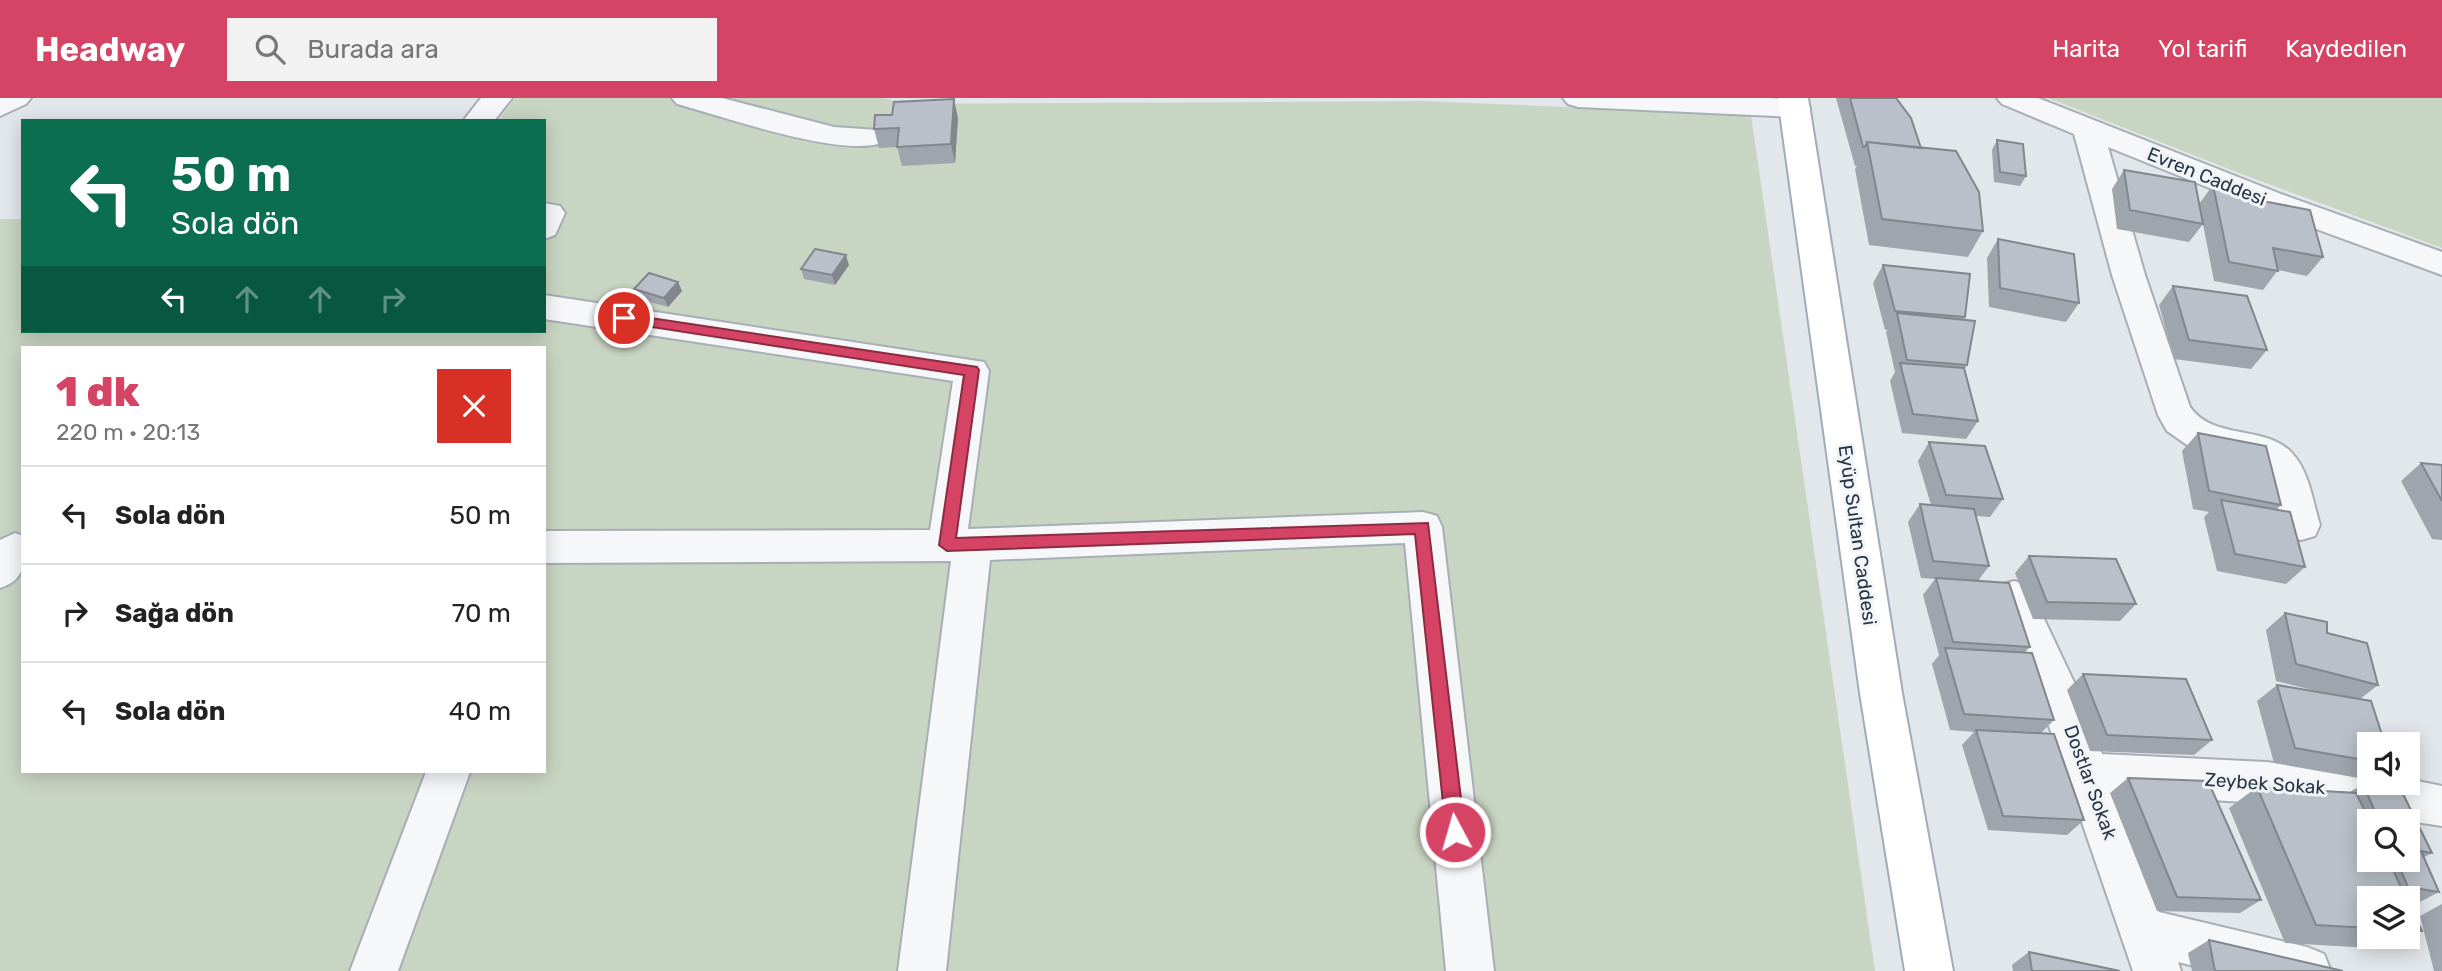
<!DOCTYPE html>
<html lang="tr">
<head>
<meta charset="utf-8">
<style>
  body { margin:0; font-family:Rubik,sans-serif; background:#f2f2f2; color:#222; height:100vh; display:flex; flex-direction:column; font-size:26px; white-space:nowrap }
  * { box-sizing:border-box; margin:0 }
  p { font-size:23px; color:#767676 }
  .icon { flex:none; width:38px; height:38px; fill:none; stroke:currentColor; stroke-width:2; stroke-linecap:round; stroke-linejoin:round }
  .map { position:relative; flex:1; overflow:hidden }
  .drawer { position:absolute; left:21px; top:248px; width:525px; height:427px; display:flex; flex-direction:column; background:#fff; border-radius:0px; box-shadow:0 4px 18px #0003 }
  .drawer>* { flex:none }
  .guide { position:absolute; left:21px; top:21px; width:525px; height:214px; border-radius:0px; box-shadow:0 4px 18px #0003; background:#0b6e4f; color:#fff; overflow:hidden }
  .fabs { position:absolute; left:2357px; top:634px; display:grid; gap:14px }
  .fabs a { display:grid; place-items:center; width:63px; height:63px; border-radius:0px; background:#fff; box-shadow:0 4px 18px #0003; font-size:35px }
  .pin { position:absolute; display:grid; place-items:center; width:60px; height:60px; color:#fff; margin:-30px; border:4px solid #fff; border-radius:50%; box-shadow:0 2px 7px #0007 }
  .me { position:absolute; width:77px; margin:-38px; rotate:354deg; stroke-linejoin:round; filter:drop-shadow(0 0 5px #0008) }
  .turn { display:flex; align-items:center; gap:24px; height:147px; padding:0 35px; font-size:32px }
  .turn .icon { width:91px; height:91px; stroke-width:2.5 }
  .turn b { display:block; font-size:49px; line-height:60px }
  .lanes { display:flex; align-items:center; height:66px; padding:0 35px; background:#0003; justify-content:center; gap:35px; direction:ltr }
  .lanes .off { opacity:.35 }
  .round { display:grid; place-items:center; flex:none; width:74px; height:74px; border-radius:0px; background:#f2f2f2 }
  .head { display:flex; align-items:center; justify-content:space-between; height:119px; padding:0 35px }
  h1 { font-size:42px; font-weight:800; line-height:52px; color:#d54365 }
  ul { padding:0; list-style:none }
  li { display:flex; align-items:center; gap:21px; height:98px; padding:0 35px; border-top:2px solid #e0e0e0 }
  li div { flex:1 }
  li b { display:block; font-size:26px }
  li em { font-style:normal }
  header { display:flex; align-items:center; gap:42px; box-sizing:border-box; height:98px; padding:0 35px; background:#d54365; color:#fff }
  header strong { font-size:33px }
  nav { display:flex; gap:38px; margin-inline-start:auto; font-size:24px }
  .search { width:490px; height:63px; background:#f2f2f2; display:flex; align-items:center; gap:18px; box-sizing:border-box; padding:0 24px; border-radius:0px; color:#767676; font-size:26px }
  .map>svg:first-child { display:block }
  .green { fill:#c9d5c3; fill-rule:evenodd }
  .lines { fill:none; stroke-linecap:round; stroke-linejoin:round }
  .minor-casing { stroke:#a7aeb6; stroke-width:4 }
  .major-casing { stroke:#a1acb8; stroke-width:4 }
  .minor { fill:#f5f7f9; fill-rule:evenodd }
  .major { fill:#fff; fill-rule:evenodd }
  .wall { fill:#9fa5ad; fill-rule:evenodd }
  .shaded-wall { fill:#82868d }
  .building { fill:#b9c0c9; stroke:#82868d; stroke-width:2 }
  .route { fill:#d54365; stroke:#8a2c42; stroke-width:2 }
  .labels { text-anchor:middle; stroke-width:6; stroke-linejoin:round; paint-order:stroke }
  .street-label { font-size:19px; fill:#293544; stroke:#f2f5f8 }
</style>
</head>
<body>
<header>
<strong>Headway</strong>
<div class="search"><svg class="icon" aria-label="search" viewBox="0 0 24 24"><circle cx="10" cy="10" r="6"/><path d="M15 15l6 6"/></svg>Burada ara</div>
<nav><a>Harita</a><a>Yol tarifi</a><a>Kaydedilen</a></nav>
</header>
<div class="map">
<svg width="2442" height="873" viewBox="0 0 2442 873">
  <rect width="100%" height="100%" fill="#e2e7eb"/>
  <path class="green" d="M515 0H883L908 6 1424 3 1751 17 1875 873H0V121H23V233H544V23H498ZM23 250H544V674H23Z
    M2048 0H2442V150L2244 77Z"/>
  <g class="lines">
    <defs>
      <path id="minor" d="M0 0H31L26 6 0 18Z
        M481 0H512L494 23H463Z
        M672 0H722L834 29 878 32 882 39 878 46C833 57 725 19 677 6Z
        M1563 0H1772L1805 4 1810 10 1805 16 1795 19 1578 9 1568 6Z
        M1997 0H2038L2281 96 2442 154V177L2259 110 2108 49 2145 177 2190 309C2214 343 2265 326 2292 355 2309 373 2313 404 2320 427L2315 438 2301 442 2287 438 2267 376 2259 369 2190 349 2167 333 2158 317 2112 177 2074 36 2002 6Z
        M544 105 560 108 565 115 555 137 544 141Z
        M544 197 984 264 989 273 968 431 1423 414 1437 418 1442 429 1494 873H1446L1405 445 990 462 946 873H898L951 463 544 465V433L930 432 953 283 544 221Z
        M15 435 23 438C23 463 28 481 0 490V442Z
        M2014 483 2028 487 2081 599 2102 656 2266 664 2370 676V684H2408V681L2442 688V728L2310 708 2116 696 2159 814 2307 849 2324 856 2331 873H2213L2178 864 2181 873H2133L2039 599 1994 499 2000 487Z
        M426 674H470L398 873H350Z"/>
      <path id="major" d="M1778 0H1808L1902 595 1953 873H1905L1860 595Z"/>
    </defs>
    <use href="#minor" class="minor-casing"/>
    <use href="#major" class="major-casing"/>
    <use href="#minor" class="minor"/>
    <use href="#major" class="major"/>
  </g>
  <path class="wall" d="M1836 0H1896L1921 50 1983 133 1968 159 1869 147 1855 71 1857 68H1855Z
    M958 20 955 65 902 68 897 49 879 50 874 31Z
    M1997 42 2026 78 2020 88 1994 84 1992 52Z
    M2124 72 2199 106 2213 87 2262 103 2323 159 2307 178 2278 172 2263 192 2214 183 2203 126 2189 144 2117 131 2112 91Z
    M1998 141 2079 205 2066 224 1989 209 1987 160Z
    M849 167 835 187 804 181 801 171Z
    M1883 167 1965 219 1964 222 1967 267 1964 272 1978 323 1966 341 1902 335 1890 283 1895 274 1886 234 1888 232H1885L1873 185Z
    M2173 188 2267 252 2251 271 2174 261 2159 207Z
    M634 191 682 193 668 209 639 201Z
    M2198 335 2281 407 2276 412 2305 469 2286 486 2217 473 2204 419 2209 414 2193 411 2182 353Z
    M1929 344 2003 401 1990 419 1976 418 1989 468 1978 483 2030 549 2024 555 2054 622 2041 635 2084 722 2067 737 1988 732 1962 647 1974 634 1950 632 1932 566 1939 557 1923 497 1935 481 1921 480 1908 424 1920 406 1931 407 1918 363Z
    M2421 365 2442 367V442L2432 441 2401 383Z
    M2029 458 2136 506 2120 523 2033 521 2015 475Z
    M2285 515 2327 535 2378 587 2360 601 2370 646V682L2274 665 2257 603 2277 587 2325 595 2276 583 2266 532Z
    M2083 576 2212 642 2194 657 2090 653 2067 592Z
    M2128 680 2261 802 2240 815 2157 813 2110 695Z
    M2363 686 2402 694 2432 755 2424 759 2439 794 2414 807 2409 806 2422 833 2387 851 2285 845 2229 710 2257 689 2350 694ZM2370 723H2408V761H2370ZM2370 800H2408V838H2370Z
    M2442 806V873H2434L2420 818Z
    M2209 842 2343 873H2192L2188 855Z
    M2029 854 2120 873H2013L2012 867Z"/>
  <path class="shaded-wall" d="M954 1 958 20 955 65 951 46Z
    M846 157 849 167 835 187 832 177Z
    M678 184 682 193 668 209 664 200Z"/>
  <path class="building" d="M1850 0H1896L1911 20 1921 50 1867 44 1865 49H1863Z
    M954 1 951 46 897 49 899 30 874 31 875 17H892L894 4Z
    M1997 42 2023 46 2026 78 2000 74Z
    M1867 44 1956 53 1979 94 1983 133 1882 121Z
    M2124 72 2195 84 2203 126 2130 112Z
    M2213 87 2260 95 2262 103 2310 112 2323 159 2273 150 2278 173 2229 164Z
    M1998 141 2074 156 2079 205 2000 190Z
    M815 151 846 157 832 177 801 171Z
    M1883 167 1970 176 1965 219 1895 213Z
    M649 175 678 184 664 200 634 191Z
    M2173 188 2247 198 2267 252 2189 242Z
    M1897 215 1975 223 1967 267 1907 262Z
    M1900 265 1964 270 1978 323 1913 316Z
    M2198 335 2266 348 2281 407 2209 393Z
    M1929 344 1985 348 2003 401 1946 397Z
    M2421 365 2442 367V403Z
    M2221 402 2290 414 2305 469 2235 456Z
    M1920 406 1974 411 1989 468 1933 463Z
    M2029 458 2116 461 2136 506 2047 504Z
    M1936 480 2009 485 2030 549 1953 544Z
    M2285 515 2327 524V535L2367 545 2378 587 2296 566Z
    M1945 550 2032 555 2054 622 1964 616Z
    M2083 576 2186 581 2212 642 2107 637Z
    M2277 587 2371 603 2385 646H2370V663L2295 650Z
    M1976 632 2054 636 2084 722 2003 718Z
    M2128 680 2208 683 2261 802 2177 799Z
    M2363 686 2402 694 2432 755 2421 753 2439 794 2408 789 2396 761H2408V723H2379Z
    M2257 689 2356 695 2370 723V761H2388L2406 800H2370V830L2316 827Z
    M2408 804 2422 833 2408 832Z
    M2209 842 2343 873H2215Z
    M2029 854 2120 873H2032Z"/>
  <path class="route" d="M624 216 977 269 979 272 956 440 1428 425 1465 734 1462 740 1455 743 1449 740 1446 734 1415 436 947 453 939 447 964 277 619 224V217Z"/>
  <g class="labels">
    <g class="street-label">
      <text transform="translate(2207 78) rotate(22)" y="7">Evren Caddesi</text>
      <text transform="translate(1858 437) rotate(82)" y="7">Eyüp Sultan Caddesi</text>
      <text transform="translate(2091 684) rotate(70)" y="7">Dostlar Sokak</text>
      <text transform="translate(2265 685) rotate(4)" y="7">Zeybek Sokak</text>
    </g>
  </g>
</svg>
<div class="fabs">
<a><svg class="icon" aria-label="sound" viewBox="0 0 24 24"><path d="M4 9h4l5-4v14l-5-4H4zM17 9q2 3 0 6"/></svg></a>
<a><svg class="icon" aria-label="search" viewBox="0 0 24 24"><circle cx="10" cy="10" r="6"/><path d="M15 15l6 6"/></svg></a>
<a><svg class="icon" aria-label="layers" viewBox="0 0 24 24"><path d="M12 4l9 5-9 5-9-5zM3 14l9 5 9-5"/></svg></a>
</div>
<div class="pin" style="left:624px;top:220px;background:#d93025"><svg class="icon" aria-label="arrive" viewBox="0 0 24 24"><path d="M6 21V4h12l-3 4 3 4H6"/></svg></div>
<svg class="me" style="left:1455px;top:734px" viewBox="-20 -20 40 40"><circle r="17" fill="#d54365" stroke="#fff" stroke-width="3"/><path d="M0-11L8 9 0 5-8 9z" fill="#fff"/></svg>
<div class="guide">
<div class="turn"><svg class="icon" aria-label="left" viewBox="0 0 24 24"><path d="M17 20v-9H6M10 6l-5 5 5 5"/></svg><div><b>50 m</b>Sola dön</div></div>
<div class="lanes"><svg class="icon" aria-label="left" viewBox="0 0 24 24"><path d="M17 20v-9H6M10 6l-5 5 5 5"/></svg><svg class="icon off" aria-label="ahead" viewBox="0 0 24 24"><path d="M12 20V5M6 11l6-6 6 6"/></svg><svg class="icon off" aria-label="ahead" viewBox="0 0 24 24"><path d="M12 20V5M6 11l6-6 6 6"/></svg><svg class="icon off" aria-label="right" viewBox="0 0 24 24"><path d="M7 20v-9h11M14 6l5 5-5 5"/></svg></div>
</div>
<section class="drawer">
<div class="head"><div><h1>1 dk</h1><p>220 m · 20:13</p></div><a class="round" style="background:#d93025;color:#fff"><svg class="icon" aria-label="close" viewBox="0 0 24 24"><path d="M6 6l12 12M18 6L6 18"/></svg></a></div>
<ul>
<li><svg class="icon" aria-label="left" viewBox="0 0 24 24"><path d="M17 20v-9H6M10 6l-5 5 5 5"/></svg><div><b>Sola dön</b></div><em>50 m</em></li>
<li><svg class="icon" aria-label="right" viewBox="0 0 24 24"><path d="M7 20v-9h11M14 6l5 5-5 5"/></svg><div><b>Sağa dön</b></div><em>70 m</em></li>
<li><svg class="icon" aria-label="left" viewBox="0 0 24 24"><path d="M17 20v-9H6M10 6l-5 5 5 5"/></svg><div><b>Sola dön</b></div><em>40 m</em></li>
</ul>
</section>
</div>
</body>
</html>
